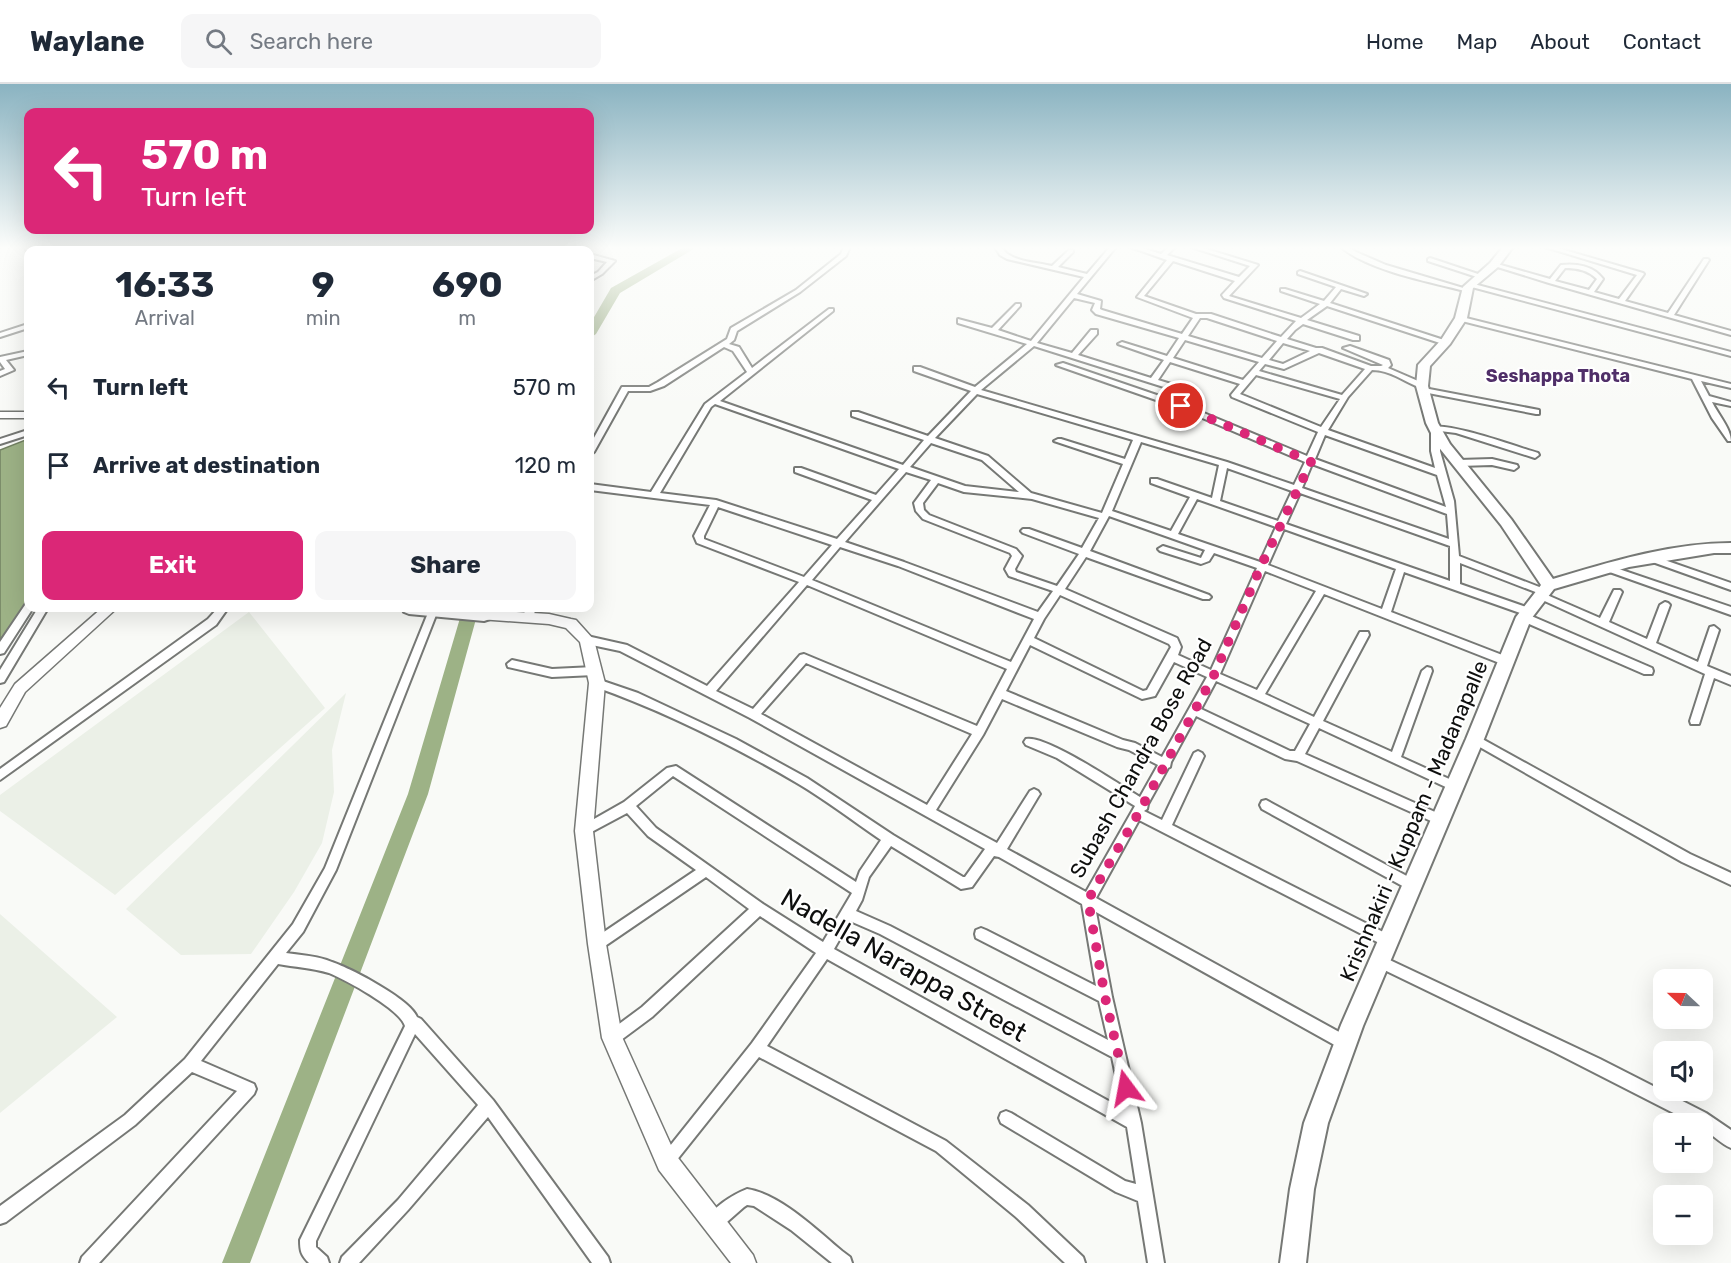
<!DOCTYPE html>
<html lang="en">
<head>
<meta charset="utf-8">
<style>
  body { margin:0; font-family:Rubik,sans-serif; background:#f6f6f7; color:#1f2937; height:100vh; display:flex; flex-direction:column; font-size:22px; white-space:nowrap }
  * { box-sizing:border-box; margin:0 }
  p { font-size:20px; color:#747a83 }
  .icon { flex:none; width:33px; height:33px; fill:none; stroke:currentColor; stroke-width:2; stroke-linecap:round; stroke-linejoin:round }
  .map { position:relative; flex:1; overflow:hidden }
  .drawer { position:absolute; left:24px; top:162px; width:570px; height:366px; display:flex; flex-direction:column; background:#fff; border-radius:12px; box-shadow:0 6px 24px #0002 }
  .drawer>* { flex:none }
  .top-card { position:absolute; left:24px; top:24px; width:570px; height:126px; border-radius:12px; box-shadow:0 6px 24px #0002; background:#db2777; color:#fff; overflow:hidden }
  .needle { width:39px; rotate:292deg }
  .controls { position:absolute; left:1653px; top:885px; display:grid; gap:12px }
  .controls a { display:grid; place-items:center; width:60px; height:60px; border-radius:12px; background:#fff; box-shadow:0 6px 24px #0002; font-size:30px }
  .pin { position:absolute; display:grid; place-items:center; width:51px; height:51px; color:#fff; margin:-26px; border:3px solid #fff; border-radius:50%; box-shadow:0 2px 6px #0007 }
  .me { position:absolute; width:66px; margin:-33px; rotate:347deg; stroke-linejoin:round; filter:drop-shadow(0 0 4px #0008) }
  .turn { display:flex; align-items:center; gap:21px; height:126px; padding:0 18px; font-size:27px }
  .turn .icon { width:78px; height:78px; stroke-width:2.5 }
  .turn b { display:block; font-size:42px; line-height:51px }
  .eta { display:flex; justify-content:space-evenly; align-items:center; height:102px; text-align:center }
  .eta b { font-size:36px; font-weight:700; line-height:42px }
  .button { display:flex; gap:12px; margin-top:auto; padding:12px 18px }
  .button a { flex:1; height:69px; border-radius:12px; background:#db2777; color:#fff; font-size:24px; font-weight:700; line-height:69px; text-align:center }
  .button a+a { background:#f6f6f7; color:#1f2937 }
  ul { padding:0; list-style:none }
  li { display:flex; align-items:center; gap:18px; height:78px; padding:0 18px }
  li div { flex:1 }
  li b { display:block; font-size:22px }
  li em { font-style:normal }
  header { display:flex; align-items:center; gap:36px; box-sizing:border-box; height:84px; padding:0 30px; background:#fff; border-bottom:2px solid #e0e1e3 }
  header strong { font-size:28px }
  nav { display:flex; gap:33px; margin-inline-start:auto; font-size:21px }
  .search { width:420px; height:54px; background:#f6f6f7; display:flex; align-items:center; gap:15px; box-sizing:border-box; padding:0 21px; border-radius:12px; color:#747a83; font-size:22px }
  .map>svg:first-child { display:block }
  .built { fill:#ebf0e7 }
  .water { fill:#9db286; stroke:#728162; stroke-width:1.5 }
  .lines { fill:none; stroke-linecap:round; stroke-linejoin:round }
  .river { fill:#9db286; fill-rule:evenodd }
  .street-casing { stroke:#767875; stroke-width:4 }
  .secondary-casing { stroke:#767875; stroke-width:3 }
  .primary-casing { stroke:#767875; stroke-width:4 }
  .street { fill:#fff; fill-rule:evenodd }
  .secondary { fill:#fff; fill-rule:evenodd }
  .primary { fill:#fff; fill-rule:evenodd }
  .route { stroke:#db2777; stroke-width:10; stroke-dasharray:0 18 }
  .labels { text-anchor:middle; stroke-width:4.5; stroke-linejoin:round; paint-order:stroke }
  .far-neighbourhood-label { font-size:18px; font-weight:bold; fill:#502f69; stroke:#fff }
  .street-label { font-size:21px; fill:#0e0f0e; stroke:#fff }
  .near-street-label { font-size:26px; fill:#0e0f0e; stroke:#fff }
</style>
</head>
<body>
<header>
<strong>Waylane</strong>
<div class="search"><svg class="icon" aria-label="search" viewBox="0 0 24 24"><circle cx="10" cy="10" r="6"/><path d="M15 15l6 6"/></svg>Search here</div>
<nav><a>Home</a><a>Map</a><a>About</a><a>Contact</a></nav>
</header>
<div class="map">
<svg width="1731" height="1179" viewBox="0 0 1731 1179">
  <rect width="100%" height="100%" fill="#f9faf7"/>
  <path class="built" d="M249 528 325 624 115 811 0 727V711Z
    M346 609 332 666 334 708 322 759 294 808 251 870 181 871 126 825Z
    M0 830 117 933 0 1029Z"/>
  <path class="water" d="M28 355V518L0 556V366Z"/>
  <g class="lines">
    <path class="river" d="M684 163H697L620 209 596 250 590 254V240L611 204Z
      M463 524H479L428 710 250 1179H222L408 710Z"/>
    <defs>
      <path id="street" d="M46 163H55L47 166H38Z
        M102 163H112L103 166H94Z
        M130 163H138L143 166H136Z
        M178 163H186L180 166H172Z
        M222 163H230L224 166H217Z
        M261 163H273L283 166H272Z
        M326 163H333L328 166H321Z
        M505 163H512L507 166H500Z
        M844 163H850L846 172 800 208 737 247 734 256 729 260 739 263 752 284 829 225H833V227L720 317 903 381 924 356 852 332V328H858L928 352 971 307 914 287V283H920L975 303 1027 260 958 239V235L992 244 1016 220H1020V222L998 246 1031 257 1084 193 1007 175 1000 171 995 163H1001C1010 178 1036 178 1052 182L1069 166H1073V168L1058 183 1087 190 1110 163H1116L1077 210 1101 217 1100 225 1102 226 1182 250 1193 234 1137 213 1167 176 1130 163H1139L1161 170 1169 163H1175L1167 171 1239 193 1250 182 1191 163H1200L1258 181 1229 212 1301 234 1320 220 1281 207V205H1285L1324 217 1336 203 1298 190V188L1300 187 1367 210 1364 212 1341 205 1330 219 1450 258 1443 260 1327 222 1307 236 1359 252V256H1353L1303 240 1295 246 1287 255 1316 264H1322L1371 282H1381L1383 281 1343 264 1350 262 1389 276 1391 281 1388 284 1425 300 1426 302 1424 304 1539 326V330H1536L1423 308 1419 306 1421 304C1405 298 1390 286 1372 286L1348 313 1328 346 1435 384 1431 367V344C1444 336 1520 364 1538 369L1539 371 1535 374 1456 349 1440 347V367L1454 417 1459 472 1547 506 1549 508 1547 511 1600 534 1614 506H1620L1622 508 1609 538 1647 555 1660 521 1665 518 1668 519 1670 521 1656 559 1698 578 1710 543 1714 542 1719 546 1707 582 1731 592V601L1714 594 1700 637 1699 640H1691L1690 637 1705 590 1538 514 1536 512 1538 509 1460 479V500L1532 525 1533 528 1529 531 1652 584 1653 587 1652 590H1644L1520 536 1519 533 1523 530 1404 488 1391 528 1510 574 1511 577 1510 580H1502L1324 510 1265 610 1314 633 1360 548H1368L1369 551 1323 637 1392 668 1422 587 1427 583 1431 584 1432 587 1401 673 1458 699 1460 702 1458 705 1454 707 1450 705 1319 644 1305 670 1444 732 1446 736 1444 740 1440 741 1297 677 1285 675 1196 632 1171 678 1170 683 1168 684 1148 720 1147 725 1144 727 1162 736 1194 669 1198 667 1202 669 1204 672 1172 741 1393 853 1395 857 1393 861 1388 863 1383 861 1139 736 1096 814 1350 954 1352 959 1350 964 1345 966 1340 964 1096 828 1112 913 1141 1039 1164 1179H1148L1138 1117 1116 1108 1001 1039 999 1034 1001 1029 1006 1027 1011 1029 1125 1097 1136 1100 1127 1043 827 875 767 962 946 1057 1028 1121 1083 1173 1085 1179H1065L1016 1133 936 1067 759 973 672 1082 667 1085 662 1082 659 1077 662 1072 752 959 816 869 760 832 652 933 617 959 612 961 607 959 605 954 607 949 642 923 749 825 706 793 602 864 597 866 592 864 590 860 592 856 696 786 648 752 627 729 584 752 580 751 578 747 580 743 624 718 667 684 676 682 856 798 860 787 881 756C853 737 826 716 797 699 732 661 664 627 593 602L592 599 593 596 597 595 638 609 736 655 807 694 893 751 963 793H965L985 765 750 634 620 567 587 560 582 556 587 552 627 561 707 602 799 498 697 459 694 452 710 421 590 406V400L651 408 705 320 747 288 733 267 724 263 664 302 650 307H628L594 368 590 371V361L622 303H649L658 298 727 255 731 244 796 206 841 170ZM1173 177 1235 197 1222 211 1224 214 1296 237 1281 253 1211 230H1196L1144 212ZM1074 214 1095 219 1092 226 1096 230 1179 254 1167 272 1122 258 1118 260 1164 276 1151 294 1078 271 1097 250V246H1091L1072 269 1037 259ZM1200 234H1207L1277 257 1262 274 1188 252ZM1185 256 1259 278 1243 296 1173 274ZM1283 259 1310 267 1283 280 1269 276ZM1034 262 1186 310 1180 319 1063 279 1056 281 1179 324 1305 378 1294 401 1227 378 981 306ZM1319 269 1365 285 1342 311 1259 287 1265 280 1284 285ZM1170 278 1240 300 1231 311 1232 313 1318 348 1307 372 1187 322 1195 309 1194 307 1158 296ZM1256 291 1340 315 1321 343 1240 310ZM977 310 1133 356 1125 375 1061 355H1058L1054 357 1123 380 1102 429 1031 409 988 372 935 354ZM715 320 899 385 876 411 801 384H795V388L872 416 837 455 716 416 660 409 711 323ZM1325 351 1437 391 1446 423 1315 375ZM1141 358 1219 381 1212 414 1157 395H1151V399L1190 413 1171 447 1112 427ZM931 359 982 376 1019 408 965 402 910 383ZM1312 380 1447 430 1449 455 1302 404ZM1227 384 1292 407 1278 437 1220 417ZM906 388 931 396 914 419 916 427 923 435 1010 469 1012 472 1005 485 1009 492 1053 507 1038 528 904 478 845 458ZM938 399 964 408 1032 415 1099 434 1082 464 1029 445H1023L1021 447 1023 449 1079 470 1057 502 1016 488 1015 485 1022 472 1016 465 929 431 924 426 923 419ZM1300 409 1450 462V497L1286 440ZM1197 415 1276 443 1260 478 1178 450ZM718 423 832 461 804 493 704 455V452ZM1109 432 1205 466 1201 474 1163 462 1158 465 1160 467 1201 480 1209 477 1214 469 1257 484 1211 586 1178 571 1181 563 1177 554 1065 505 1086 473 1203 515H1209L1211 513 1209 511 1090 467ZM1284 445 1396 485 1382 525 1268 481ZM840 463 898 482 1034 535 1011 578 812 496ZM1265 487 1316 507 1257 606 1220 590ZM807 501 1007 585 977 642 804 570 800 571 753 625 716 607ZM1060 511 1169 560 1171 563 1147 606 1143 607 1034 554 1044 535ZM1030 561 1142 615 1155 612 1174 578 1207 593 1162 673 1135 659 1123 656 1006 607ZM806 579 972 650 927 721 761 630ZM1216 597 1310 640 1295 667H1290L1201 625ZM1002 615 1117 663 1129 666 1158 681 1140 713C1120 701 1045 650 1026 655L1024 658 1026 661 1057 674 1135 722 1086 808 1007 765 1038 713 1040 710 1038 707 1034 705 1030 707 997 759 936 726 983 651ZM673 692 852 809 823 858 763 820 656 744 636 722ZM891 762 961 805 972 803 994 772 999 773 1082 820 1096 902 986 846 981 844 976 846 975 850 976 854 1099 917 1108 956 890 842 856 827 862 816 869 793ZM850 837 880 850 1112 973 1123 1025 834 865Z
        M1341 163H1348L1356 168 1386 181 1470 206 1465 207C1430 198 1367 186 1341 163Z
        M1545 163H1554L1643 189 1644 190 1625 217 1668 229 1704 175H1708L1709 176 1674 231 1731 247V251L1549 199 1491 181 1494 179 1550 195 1561 181C1576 179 1594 182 1603 195L1594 208 1619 215 1637 191ZM1565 184C1577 184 1588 186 1597 195L1589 206 1555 197Z
        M590 170 615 177 602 190 590 197V192L598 188 607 178 590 174Z
        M1430 174 1481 191 1482 192 1477 193 1428 177V175Z
        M1470 199 1731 268V272L1468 202V200Z
        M1458 232 1731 300V304L1701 297 1709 312 1731 318V322L1712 318C1718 330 1731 345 1731 357H1728L1712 334 1692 295 1458 236Z
        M28 240V244L0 253V249Z
        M28 267V271L6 276 14 286 0 292V287L5 285 0 278V273Z
        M28 346V351L0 360V355Z
        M1492 375 1517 381 1518 383 1514 386 1492 381 1459 382 1455 379 1459 376Z
        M1650 471 1731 499V506L1647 476 1645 474 1647 472Z
        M1607 481 1731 523V531L1604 486 1602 484Z
        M28 519V524H33L4 569 0 570V558L25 521Z
        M38 524H48L4 598 0 599V586Z
        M218 524H228L216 541 0 696V685L208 535Z
        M430 524H437L438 526 336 786 303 848 286 869C301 871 318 872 332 878 352 885 410 915 417 933L421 935 493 1016 608 1173 610 1179H592L488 1033 408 1126 359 1179H340L342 1173 398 1116 478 1021 415 950 316 1157V1163L327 1173 329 1179H309C301 1171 300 1167 300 1156L405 942C400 925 346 896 329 889 313 884 294 883 278 880L201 977 254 1000 256 1005 254 1010 99 1179H80L82 1173 237 1007 192 988 135 1041 6 1138 0 1140V1122L125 1031 185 975 293 840 325 784Z
        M526 524H536L532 536H524L523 533Z
        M512 576 552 585 594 583 599 587 594 591 552 593 508 583 507 580Z
        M1475 651 1690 770 1731 789V801L1682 778 1471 658 1469 655 1471 652Z
        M1266 716 1416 797 1418 801 1416 805 1412 807 1408 805 1262 725 1260 721 1262 717Z
        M1379 871 1600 975 1706 1029 1731 1046V1064C1721 1060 1712 1050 1702 1044V1040H1695L1554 968 1374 881 1372 877 1374 873Z
        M747 1105C780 1110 817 1146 842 1167L850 1173 852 1179H832L791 1146 754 1122 747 1121 744 1123 719 1145 713 1147 707 1145 705 1139C711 1124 732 1111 747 1105Z"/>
      <path id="secondary" d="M0 328H28V334H0Z
        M102 524H117L25 608 6 642 0 644V624L15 600Z
        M484 526 549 530 571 535 576 536 594 556 605 599 593 747 606 860 622 953 675 1070 753 1171 756 1179H731L659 1086 602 954 588 860 575 747 589 599 580 558 566 544 549 540 479 535 477 531Z"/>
      <path id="primary" d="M24 163H34L37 166 28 168Z
        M1503 163H1513L1498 183 1473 204 1467 234 1450 260 1430 282 1428 302 1438 339 1450 360 1511 435 1553 495C1610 478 1670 459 1731 459V469H1714L1629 483 1554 505 1531 535 1484 655 1363 942 1328 1039 1314 1105 1306 1179H1280L1290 1105 1304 1039 1341 941 1466 655 1516 533 1541 501 1501 441 1437 361 1426 339 1416 302 1418 281 1441 256 1455 234 1463 203 1490 179Z
        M402 524C430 524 462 519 490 527L492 531 490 535 484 537 409 530 404 528Z"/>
    </defs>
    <use href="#street" class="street-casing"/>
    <use href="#secondary" class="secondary-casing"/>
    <use href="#primary" class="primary-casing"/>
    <use href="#street" class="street"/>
    <use href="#secondary" class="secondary"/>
    <use href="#primary" class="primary"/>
  </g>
  <linearGradient id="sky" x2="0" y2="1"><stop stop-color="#8ab3c1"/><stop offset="0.5" stop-color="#fcfdfb"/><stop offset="1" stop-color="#fcfdfb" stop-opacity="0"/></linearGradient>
  <rect width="1731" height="328" fill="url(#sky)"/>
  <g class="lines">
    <path class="route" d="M1126 1004 1105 913 1088 816 1138 730 1214 591 1261 482 1311 378 1181 322"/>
  </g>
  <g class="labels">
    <g class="far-neighbourhood-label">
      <text x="1558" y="298">Seshappa Thota</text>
    </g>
    <g class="street-label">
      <text transform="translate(1141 674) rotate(-61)" y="7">Subash Chandra Bose Road</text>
      <text transform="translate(1414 737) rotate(-67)" y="7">Krishnakiri - Kuppam - Madanapalle</text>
    </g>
    <g class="near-street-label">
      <text transform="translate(904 881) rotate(30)" y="9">Nadella Narappa Street</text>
    </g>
  </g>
</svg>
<div class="controls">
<a><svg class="needle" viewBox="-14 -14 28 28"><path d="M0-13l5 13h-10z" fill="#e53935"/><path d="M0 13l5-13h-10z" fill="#747a83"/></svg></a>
<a><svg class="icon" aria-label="sound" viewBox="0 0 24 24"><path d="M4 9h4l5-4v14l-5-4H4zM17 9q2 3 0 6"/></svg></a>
<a>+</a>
<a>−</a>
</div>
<div class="pin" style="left:1181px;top:322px;background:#d93025"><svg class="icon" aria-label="arrive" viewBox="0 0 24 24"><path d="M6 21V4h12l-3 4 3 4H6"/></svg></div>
<svg class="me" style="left:1126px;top:1004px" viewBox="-20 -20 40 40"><path d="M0-17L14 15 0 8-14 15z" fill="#db2777" stroke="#fff" stroke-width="4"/></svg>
<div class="top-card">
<div class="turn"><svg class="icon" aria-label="left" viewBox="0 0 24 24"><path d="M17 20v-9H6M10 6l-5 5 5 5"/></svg><div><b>570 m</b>Turn left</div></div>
</div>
<section class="drawer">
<div class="eta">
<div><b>16:33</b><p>Arrival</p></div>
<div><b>9</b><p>min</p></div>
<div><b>690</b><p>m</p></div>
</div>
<ul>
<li><svg class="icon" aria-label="left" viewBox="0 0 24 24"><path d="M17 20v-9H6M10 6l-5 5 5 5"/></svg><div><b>Turn left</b></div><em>570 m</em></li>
<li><svg class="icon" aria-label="arrive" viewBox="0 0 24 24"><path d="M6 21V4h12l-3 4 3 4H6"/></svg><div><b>Arrive at destination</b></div><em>120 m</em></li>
</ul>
<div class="button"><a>Exit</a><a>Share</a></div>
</section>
</div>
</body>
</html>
